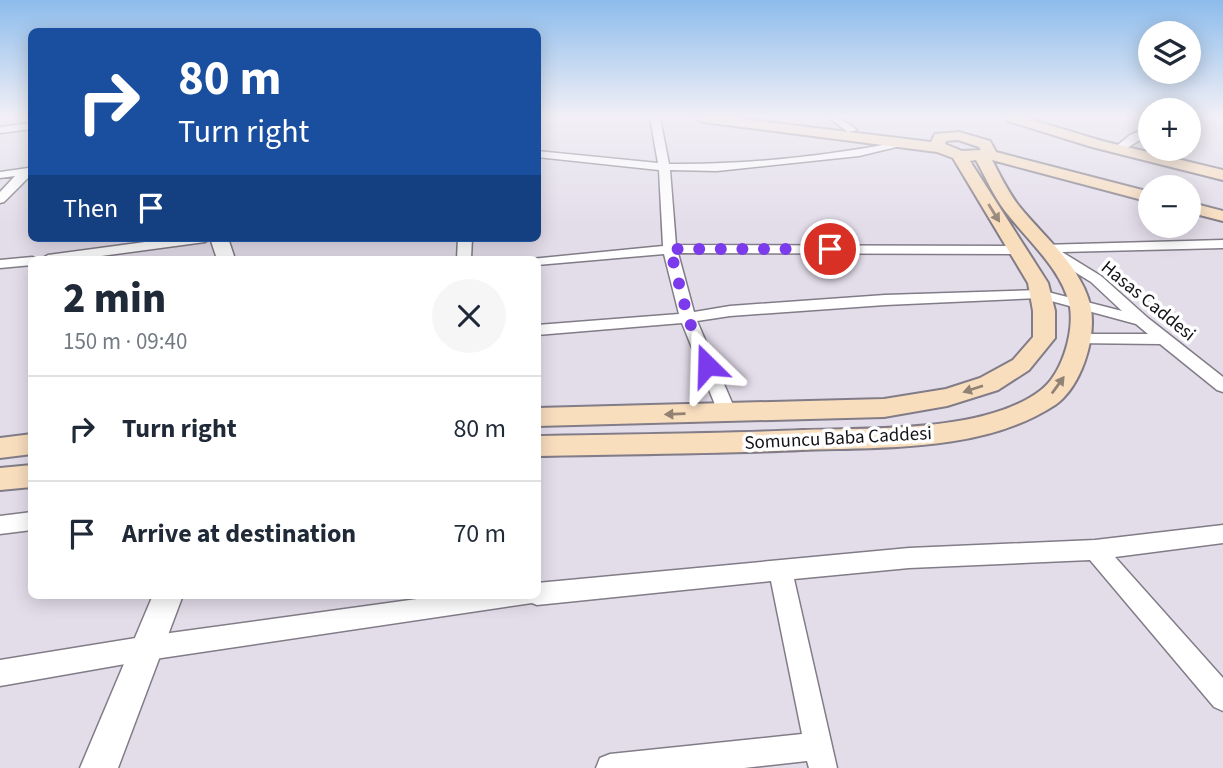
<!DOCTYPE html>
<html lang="en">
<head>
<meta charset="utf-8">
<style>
  body { margin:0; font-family:"Source Sans 3",sans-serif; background:#f6f6f7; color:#1f2937; height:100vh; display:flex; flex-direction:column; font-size:26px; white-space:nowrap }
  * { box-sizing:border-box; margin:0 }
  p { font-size:23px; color:#747a83 }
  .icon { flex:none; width:38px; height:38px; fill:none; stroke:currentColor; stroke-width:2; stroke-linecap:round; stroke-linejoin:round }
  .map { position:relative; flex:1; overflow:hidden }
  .sheet { position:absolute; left:28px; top:256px; width:513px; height:343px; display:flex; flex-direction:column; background:#fff; border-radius:10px; box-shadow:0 4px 18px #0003 }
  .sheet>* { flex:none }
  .hud { position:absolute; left:28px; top:28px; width:513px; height:214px; border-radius:10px; box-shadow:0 4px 18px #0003; background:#1a4fa0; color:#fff; overflow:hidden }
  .controls { position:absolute; left:1138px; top:21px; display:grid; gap:14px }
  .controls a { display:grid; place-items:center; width:63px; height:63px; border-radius:50%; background:#fff; box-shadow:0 4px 18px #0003; font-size:35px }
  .pin { position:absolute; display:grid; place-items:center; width:60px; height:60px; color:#fff; margin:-30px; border:4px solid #fff; border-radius:50%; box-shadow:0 2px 7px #0007 }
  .me { position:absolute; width:77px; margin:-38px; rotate:338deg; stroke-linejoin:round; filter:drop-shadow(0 0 5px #0008) }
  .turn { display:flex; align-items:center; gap:24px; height:147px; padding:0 35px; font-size:32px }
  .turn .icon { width:91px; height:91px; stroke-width:2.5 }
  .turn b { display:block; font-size:49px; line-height:60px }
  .then { display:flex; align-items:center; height:66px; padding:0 35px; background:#0003; gap:14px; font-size:26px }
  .round { display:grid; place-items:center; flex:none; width:74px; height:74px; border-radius:37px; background:#f6f6f7 }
  .headline { display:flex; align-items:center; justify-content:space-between; height:119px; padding:0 35px }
  h1 { font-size:42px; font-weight:800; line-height:52px }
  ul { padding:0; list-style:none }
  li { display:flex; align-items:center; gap:21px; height:105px; padding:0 35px; border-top:2px solid #e0e1e3 }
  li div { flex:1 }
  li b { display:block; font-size:26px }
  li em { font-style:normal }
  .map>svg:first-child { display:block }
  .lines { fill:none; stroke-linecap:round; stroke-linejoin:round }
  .minor-casing { stroke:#817c87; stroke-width:3 }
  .tertiary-casing { stroke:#817c87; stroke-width:3 }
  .secondary-casing { stroke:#817c87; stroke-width:4 }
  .minor { fill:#fff; fill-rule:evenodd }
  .tertiary { fill:#fff; fill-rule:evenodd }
  .secondary { fill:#f9debe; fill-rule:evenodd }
  .oneway { fill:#928273 }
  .route { stroke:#7c3aed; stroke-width:12; stroke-dasharray:0 21.6 }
  .labels { text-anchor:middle; stroke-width:7; stroke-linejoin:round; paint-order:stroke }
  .street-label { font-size:19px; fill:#141217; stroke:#fff }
</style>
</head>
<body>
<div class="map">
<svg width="1223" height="768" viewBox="0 0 1223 768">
  <rect width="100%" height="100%" fill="#e3ddea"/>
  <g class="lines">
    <defs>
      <path id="minor" d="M650 118H660L669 164C747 165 827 156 904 141L909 144 859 156 717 171 670 170 676 245 1017 246 1024 250 1017 254 678 253 694 312 730 306 885 295 1040 290 1122 311 1091 282 1041 251V245L1223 240V248L1062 252 1101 276 1148 318 1223 377V392L1217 390 1160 344 1072 343 1070 339 1078 334H1148L1136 324 1040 298 885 305 730 316 697 321 736 412 733 417H721L718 412 682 323 537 335V325L679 314 664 254 537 265V259H531L663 246 659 170 537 157V151L658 163Z
        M829 118H840L857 130 848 132Z
        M32 123V129L0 133V127Z
        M1150 127V134L1122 151 1113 149 1130 135Z
        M28 168H32V174L4 202 0 203V192L15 176 0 178V172Z
        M175 238H212L205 242 79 259H41L48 255Z
        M458 238H472L471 259H457Z
        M32 257 38 259H32V265L0 268V260Z
        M32 512V530L0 534V516Z
        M1223 525V543L1115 557 1223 678V711L1214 707 1090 560 909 568 794 579 837 768H809L807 761 744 768H596L600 758 610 754 802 734 771 581 537 605 532 603 148 660 0 686V660L148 636 446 595H537V583L909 548 1095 540Z"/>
      <path id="tertiary" d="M210 238H228L235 259H217Z
        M153 595H183L118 768H80Z"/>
      <path id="secondary" d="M696 118H732L931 142 935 134 959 132 990 141 996 152 1150 192V202L992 160C1000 175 1008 192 1019 206 1043 236 1084 269 1091 309 1096 339 1081 387 1055 405 983 452 885 447 802 450 714 454 626 454 537 456V436C626 434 714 434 803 430 870 428 986 433 1041 390 1062 374 1074 333 1070 307 1063 270 1027 240 1005 211 993 195 986 178 976 160L970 161 1048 283 1055 311V338L1029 370 998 390 947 406 884 417 537 426V408L884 399 946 389 980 378 1013 360 1033 337V311L1028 283 953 158 937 152 703 122ZM958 140 979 147 981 150 962 151 945 144 946 141Z
        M1006 118H1026L1102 141 1223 170V180L1092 147 1008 121Z
        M1188 202 1223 211V221L1188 212Z
        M32 434V454L0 458V438Z
        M32 465V487L0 490V468Z"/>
    </defs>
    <use href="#minor" class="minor-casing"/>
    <use href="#tertiary" class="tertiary-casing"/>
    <use href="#secondary" class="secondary-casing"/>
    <use href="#minor" class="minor"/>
    <use href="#tertiary" class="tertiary"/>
    <use href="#secondary" class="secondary"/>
  </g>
  <defs><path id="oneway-solid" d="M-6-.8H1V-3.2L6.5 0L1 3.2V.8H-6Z" transform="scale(1.75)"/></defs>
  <g class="oneway">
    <use href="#oneway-solid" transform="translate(994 213) rotate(58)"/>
    <use href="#oneway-solid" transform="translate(1058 385) rotate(-54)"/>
    <use href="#oneway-solid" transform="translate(973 389) rotate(162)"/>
    <use href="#oneway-solid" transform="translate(675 414) rotate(178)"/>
  </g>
  <linearGradient id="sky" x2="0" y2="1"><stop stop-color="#8dbcec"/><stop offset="0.52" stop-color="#f2f0f6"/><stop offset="1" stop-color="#f2f0f6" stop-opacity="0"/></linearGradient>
  <rect width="1223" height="225" fill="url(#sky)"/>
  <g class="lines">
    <path class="route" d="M707 365 688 318 670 249H830"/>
  </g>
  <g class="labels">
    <g class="street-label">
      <text transform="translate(1149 300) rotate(39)" y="7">Hasas Caddesi</text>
      <text transform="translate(838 437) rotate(-3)" y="7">Somuncu Baba Caddesi</text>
    </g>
  </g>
</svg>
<div class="controls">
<a><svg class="icon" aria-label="layers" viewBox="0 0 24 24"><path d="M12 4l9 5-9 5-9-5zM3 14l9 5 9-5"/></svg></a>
<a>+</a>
<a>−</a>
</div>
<div class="pin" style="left:830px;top:249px;background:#d93025"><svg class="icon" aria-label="arrive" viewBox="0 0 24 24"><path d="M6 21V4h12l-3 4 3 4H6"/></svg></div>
<svg class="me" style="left:707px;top:365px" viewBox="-20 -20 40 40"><path d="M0-17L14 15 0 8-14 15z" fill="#7c3aed" stroke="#fff" stroke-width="4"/></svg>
<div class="hud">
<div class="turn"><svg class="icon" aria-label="right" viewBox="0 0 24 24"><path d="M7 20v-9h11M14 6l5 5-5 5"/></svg><div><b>80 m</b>Turn right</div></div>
<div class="then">Then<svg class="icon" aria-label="arrive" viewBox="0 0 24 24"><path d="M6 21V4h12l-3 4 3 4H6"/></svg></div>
</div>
<section class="sheet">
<div class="headline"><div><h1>2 min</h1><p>150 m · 09:40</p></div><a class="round"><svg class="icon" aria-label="close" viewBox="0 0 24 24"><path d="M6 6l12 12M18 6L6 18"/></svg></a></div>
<ul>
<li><svg class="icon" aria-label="right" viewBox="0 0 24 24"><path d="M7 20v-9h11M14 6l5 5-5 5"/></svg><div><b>Turn right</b></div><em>80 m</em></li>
<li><svg class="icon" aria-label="arrive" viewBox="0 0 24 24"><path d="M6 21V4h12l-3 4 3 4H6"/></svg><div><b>Arrive at destination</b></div><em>70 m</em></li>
</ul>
</section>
</div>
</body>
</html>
